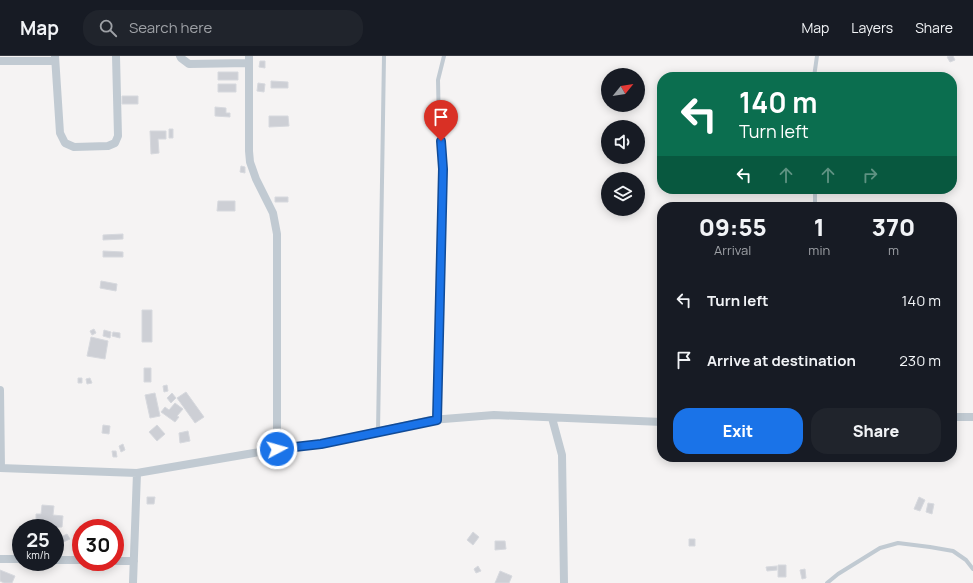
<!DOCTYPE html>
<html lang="en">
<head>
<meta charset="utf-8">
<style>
  body { margin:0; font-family:Manrope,sans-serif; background:#20242c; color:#f1f3f6; height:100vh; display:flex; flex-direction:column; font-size:15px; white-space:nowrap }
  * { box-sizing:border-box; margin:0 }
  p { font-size:13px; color:#9ea1a6 }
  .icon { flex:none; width:22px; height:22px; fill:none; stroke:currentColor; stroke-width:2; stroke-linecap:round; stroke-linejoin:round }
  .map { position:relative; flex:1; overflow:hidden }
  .side { position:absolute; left:657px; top:146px; width:300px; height:260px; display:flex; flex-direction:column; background:#171b24; border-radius:16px; box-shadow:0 2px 10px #0003 }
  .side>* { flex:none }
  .top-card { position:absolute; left:657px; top:16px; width:300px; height:122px; border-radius:16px; box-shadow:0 2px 10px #0003; background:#0b6e4f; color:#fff; overflow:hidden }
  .needle { width:26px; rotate:60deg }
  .buttons { position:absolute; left:601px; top:12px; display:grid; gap:8px }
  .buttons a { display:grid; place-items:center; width:44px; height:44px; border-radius:50%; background:#171b24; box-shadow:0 2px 10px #0003; font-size:20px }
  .speed { position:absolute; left:12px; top:463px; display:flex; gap:8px; font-size:20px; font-weight:700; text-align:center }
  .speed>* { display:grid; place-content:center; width:52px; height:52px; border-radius:50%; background:#171b24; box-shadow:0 2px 10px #0003; line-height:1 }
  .speed small { font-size:10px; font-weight:400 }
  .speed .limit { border:6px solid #d22; background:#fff; color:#111 }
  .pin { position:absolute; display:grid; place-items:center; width:34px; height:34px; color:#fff; margin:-41px -17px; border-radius:50% 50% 50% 0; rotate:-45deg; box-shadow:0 0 4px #0007 }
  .pin .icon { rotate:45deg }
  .me { position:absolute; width:44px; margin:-22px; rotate:84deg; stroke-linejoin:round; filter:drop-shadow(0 0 3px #0008) }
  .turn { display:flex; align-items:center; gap:14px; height:84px; padding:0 16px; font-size:18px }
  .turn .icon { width:52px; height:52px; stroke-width:2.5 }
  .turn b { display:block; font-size:28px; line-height:34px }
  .lanes { display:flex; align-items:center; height:38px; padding:0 16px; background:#0003; justify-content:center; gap:20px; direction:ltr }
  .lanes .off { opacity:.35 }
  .eta { display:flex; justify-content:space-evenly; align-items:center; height:68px; text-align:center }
  .eta b { font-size:24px; font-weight:800; line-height:28px }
  .primary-button { display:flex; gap:8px; margin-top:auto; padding:8px 16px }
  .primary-button a { flex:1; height:46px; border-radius:16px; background:#1a73e8; color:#fff; font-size:16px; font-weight:800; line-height:46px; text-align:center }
  .primary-button a+a { background:#20242c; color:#f1f3f6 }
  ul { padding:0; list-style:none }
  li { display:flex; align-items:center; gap:12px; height:60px; padding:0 16px }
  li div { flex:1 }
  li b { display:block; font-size:15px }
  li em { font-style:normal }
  header { display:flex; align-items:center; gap:24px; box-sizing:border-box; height:56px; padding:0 20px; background:#171b24; border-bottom:1px solid #363941 }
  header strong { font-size:19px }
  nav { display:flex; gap:22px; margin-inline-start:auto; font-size:14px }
  .search { width:280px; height:36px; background:#20242c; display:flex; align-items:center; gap:10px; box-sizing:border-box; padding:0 14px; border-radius:16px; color:#9ea1a6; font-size:15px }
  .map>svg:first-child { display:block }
  .building { fill:#cdcfd5; stroke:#d7d9de }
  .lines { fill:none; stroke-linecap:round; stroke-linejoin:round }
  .lane { stroke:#c1cad2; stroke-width:4 }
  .street { stroke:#c1cad2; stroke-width:8 }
  .route-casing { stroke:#114b97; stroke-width:10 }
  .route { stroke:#1a73e8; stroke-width:7 }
</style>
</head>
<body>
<header>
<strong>Map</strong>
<div class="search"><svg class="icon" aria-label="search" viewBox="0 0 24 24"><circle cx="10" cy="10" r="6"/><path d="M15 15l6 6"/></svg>Search here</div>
<nav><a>Map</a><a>Layers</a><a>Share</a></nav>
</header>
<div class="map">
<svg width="973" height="527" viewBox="0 0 973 527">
  <rect width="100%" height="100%" fill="#f5f3f3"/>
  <path class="building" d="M949 0H953L955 4 950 6 947 1Z
    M260 5H265V12L259 11Z
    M218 16H238V24H218Z
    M271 25 288 26V32H271Z
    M258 27 265 28 264 36 257 35Z
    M218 28H236V36H218Z
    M122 40H138V48H122Z
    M215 51 226 52V57H230V61L215 60Z
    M269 60H288L289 70 269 71Z
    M169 73H173V82H169Z
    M150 75H166V83H158L159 97 151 98Z
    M241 110 245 111V117L240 116Z
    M275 141H288V146H275Z
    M218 145H235V155H217Z
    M123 178V183L103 184V179Z
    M103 195 123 196V201H103Z
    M101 225 117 228 116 235 100 232Z
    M142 254H152V286H142Z
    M94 273 96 277 92 279 90 275Z
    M104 274 111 276 110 282 103 280Z
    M113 276 120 277V282L112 280Z
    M91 281 108 285 105 303 87 300Z
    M144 312H151V326H144Z
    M78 322H82V327H78Z
    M90 322 92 327 87 328 86 323Z
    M167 329 168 335 164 336 163 330Z
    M186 336 204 361 195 367 177 342Z
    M155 337 160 360 150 362 145 339Z
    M172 337 176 342 171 347 167 342Z
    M175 347 183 353 177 360 179 361 175 366 161 356 165 351 169 354Z
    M103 369 110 370 109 378 102 377Z
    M157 369 165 378 157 385 149 376Z
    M188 375 190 385 180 387 179 377Z
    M123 388 125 394 121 396 119 390Z
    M112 395H116L117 401H113Z
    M147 441H155L154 448H147Z
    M919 441 925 444 920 455 914 453Z
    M928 447 934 448 932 458 926 456Z
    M42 449 54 450 53 459 63 460 62 471 41 472V465H36V458H41Z
    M81 475V481L76 484 74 479Z
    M473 476 479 481 473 489 467 484Z
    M67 478 70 483 61 487 59 482Z
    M689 483H695V490H689Z
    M495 485H505L506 493 495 494Z
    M778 509H786V521H778Z
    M478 510 481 515 476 517 474 513Z
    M777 510V514L767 515 766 511Z
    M805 513 806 522 802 523 800 514Z
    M0 514 15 520 12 527H4L0 525Z
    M500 515 512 520 509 527H495Z"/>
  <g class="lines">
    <path class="lane" d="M814 21 817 0
      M815 133V151
      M437 364 443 113 439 71 438 24 444 0
      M378 376 384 0
      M827 527 838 518 880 492 898 487 930 491 953 495 966 504 973 513"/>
    <path class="street" d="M55 0 60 77 65 87 74 91 108 90 115 87 118 80 116 0
      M180 0 181 2 189 8 249 7
      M249 0V95L250 106 256 123 273 157 277 178V393
      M0 5H55
      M0 334 1 412
      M952 361H973
      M552 362 562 399 564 527
      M0 412 137 417 277 393 321 388 431 364 494 359 662 366
      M0 503H21
      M55 504H81
      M115 505H134
      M133 527 137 417"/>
  </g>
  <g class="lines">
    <defs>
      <path id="route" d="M277 393 321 388 437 364 443 113 441 85"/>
    </defs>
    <use href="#route" class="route-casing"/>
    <use href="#route" class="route"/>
  </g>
</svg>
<div class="buttons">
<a><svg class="needle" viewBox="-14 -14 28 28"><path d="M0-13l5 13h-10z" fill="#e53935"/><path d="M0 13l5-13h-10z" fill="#9ea1a6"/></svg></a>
<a><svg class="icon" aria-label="sound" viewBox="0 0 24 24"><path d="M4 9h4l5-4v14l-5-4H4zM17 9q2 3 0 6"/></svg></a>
<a><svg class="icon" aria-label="layers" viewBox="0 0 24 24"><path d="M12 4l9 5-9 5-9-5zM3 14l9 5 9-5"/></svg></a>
</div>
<div class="speed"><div>25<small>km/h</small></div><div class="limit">30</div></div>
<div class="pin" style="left:441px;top:85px;background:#d93025"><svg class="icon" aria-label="arrive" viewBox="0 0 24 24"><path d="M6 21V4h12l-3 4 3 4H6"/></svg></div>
<svg class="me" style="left:277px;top:393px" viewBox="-20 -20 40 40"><circle r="17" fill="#1a73e8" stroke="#fff" stroke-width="3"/><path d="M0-11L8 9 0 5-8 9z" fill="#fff"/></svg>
<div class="top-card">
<div class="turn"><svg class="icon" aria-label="left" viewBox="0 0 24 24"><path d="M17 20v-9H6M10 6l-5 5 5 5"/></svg><div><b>140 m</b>Turn left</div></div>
<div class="lanes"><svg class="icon" aria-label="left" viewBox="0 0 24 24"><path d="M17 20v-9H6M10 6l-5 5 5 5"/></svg><svg class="icon off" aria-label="ahead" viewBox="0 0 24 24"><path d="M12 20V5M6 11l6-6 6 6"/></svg><svg class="icon off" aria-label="ahead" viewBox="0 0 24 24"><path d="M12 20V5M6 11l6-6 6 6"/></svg><svg class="icon off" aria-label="right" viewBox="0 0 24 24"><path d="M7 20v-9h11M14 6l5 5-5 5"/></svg></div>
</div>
<section class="side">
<div class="eta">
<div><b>09:55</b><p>Arrival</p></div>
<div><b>1</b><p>min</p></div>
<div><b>370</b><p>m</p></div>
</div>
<ul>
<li><svg class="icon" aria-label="left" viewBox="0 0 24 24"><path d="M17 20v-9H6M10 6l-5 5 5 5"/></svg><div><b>Turn left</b></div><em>140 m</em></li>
<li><svg class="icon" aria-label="arrive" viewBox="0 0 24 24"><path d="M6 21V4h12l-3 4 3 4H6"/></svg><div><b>Arrive at destination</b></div><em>230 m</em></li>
</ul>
<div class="primary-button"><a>Exit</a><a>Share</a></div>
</section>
</div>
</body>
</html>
